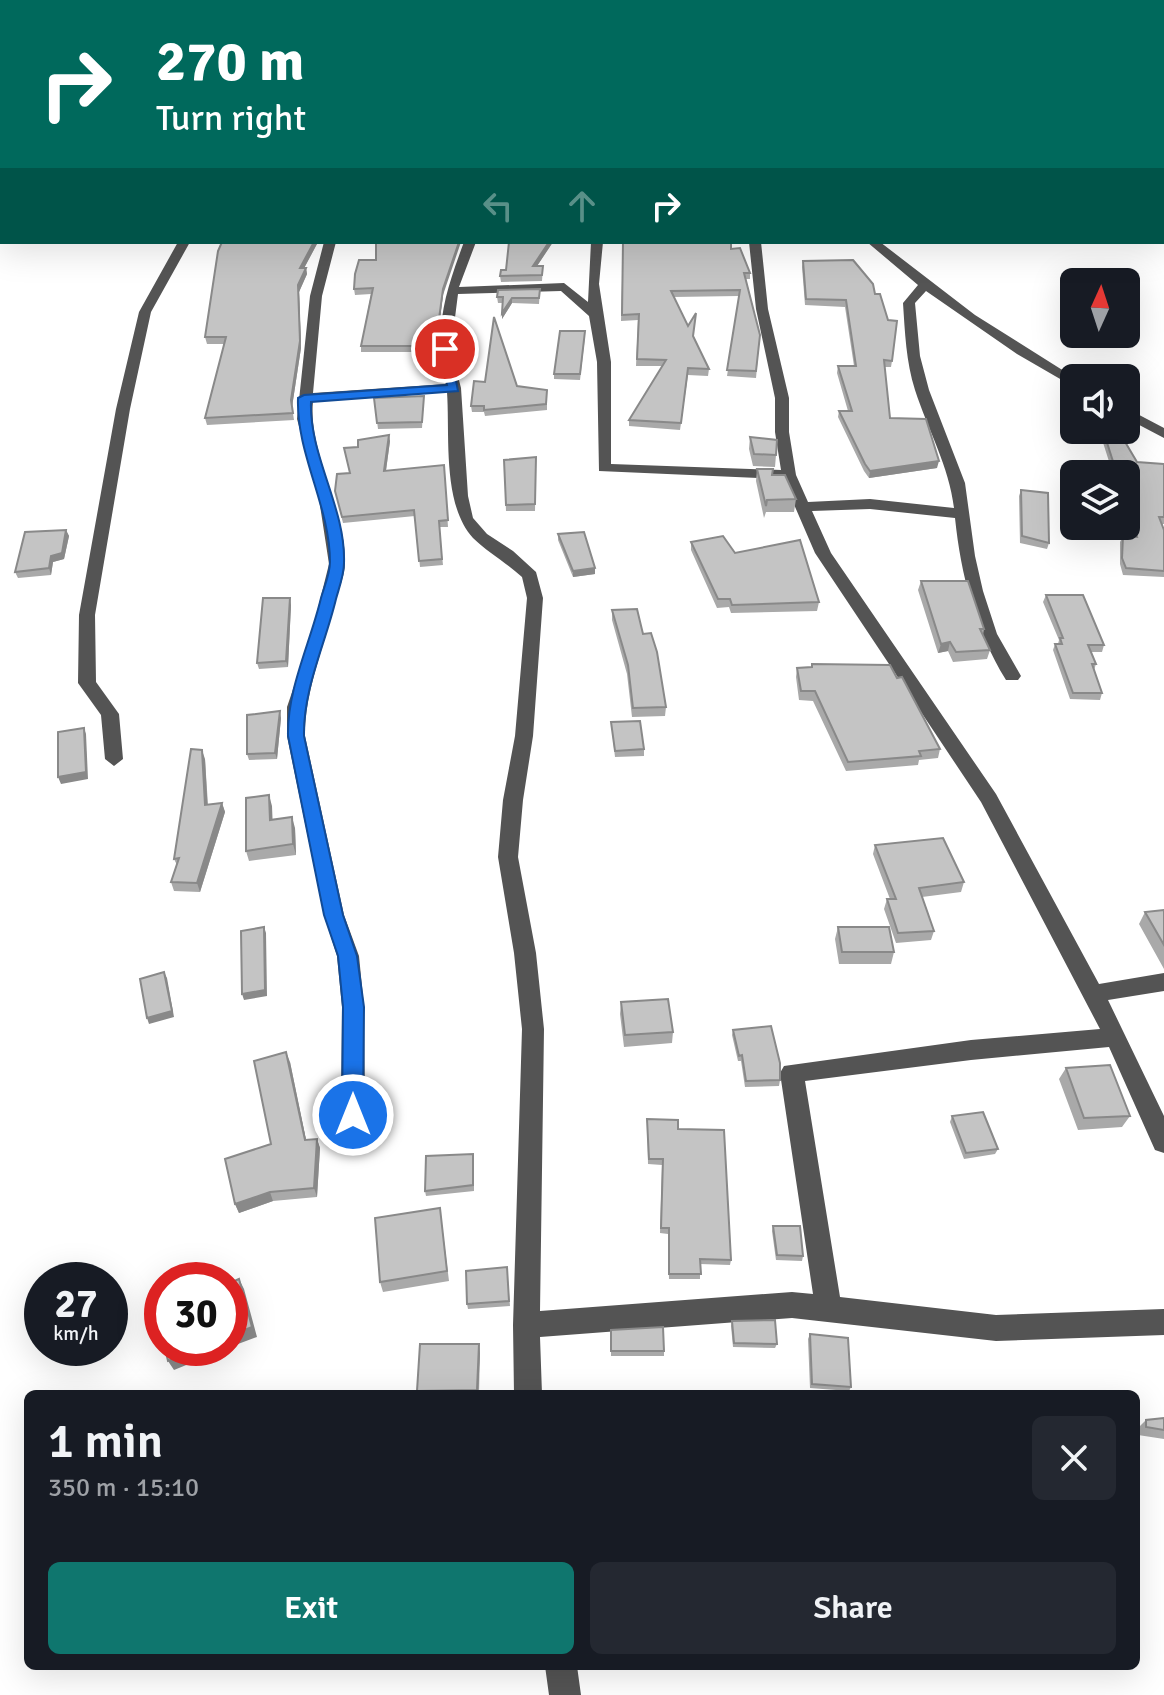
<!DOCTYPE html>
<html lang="en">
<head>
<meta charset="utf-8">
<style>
  body { margin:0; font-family:Signika,sans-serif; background:#242831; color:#f1f3f6; height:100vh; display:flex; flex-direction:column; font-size:30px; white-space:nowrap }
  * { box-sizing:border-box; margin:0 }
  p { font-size:26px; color:#9ea1a6 }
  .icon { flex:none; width:44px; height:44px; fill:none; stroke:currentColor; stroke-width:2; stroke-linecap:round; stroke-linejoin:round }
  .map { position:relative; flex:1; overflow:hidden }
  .panel { position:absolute; left:24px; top:1390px; width:1116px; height:280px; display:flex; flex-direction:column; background:#171b24; border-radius:12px; box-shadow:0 8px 32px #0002 }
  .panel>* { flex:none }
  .banner { position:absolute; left:0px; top:0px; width:1164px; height:244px; box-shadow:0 8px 32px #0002; background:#00695c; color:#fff; overflow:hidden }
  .needle { width:52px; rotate:3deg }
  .fabs { position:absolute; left:1060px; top:268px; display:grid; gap:16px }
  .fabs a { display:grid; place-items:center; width:80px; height:80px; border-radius:12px; background:#171b24; box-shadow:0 8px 32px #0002; font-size:40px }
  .speed { position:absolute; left:24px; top:1262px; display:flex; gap:16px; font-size:40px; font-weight:700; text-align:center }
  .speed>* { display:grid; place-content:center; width:104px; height:104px; border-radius:50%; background:#171b24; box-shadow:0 8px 32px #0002; line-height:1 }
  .speed small { font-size:20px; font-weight:400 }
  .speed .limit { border:12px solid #d22; background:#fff; color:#111 }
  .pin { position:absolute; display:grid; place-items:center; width:68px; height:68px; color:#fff; margin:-34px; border:4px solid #fff; border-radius:50%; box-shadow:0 2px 8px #0007 }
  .me { position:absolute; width:88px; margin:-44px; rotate:0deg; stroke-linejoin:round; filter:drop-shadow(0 0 6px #0008) }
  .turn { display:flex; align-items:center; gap:28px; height:168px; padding:0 24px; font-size:36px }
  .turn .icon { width:104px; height:104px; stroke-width:2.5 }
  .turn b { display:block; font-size:56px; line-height:68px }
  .lanes { display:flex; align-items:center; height:76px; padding:0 24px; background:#0003; justify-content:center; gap:40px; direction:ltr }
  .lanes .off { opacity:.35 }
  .round { display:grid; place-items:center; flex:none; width:84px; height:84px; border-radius:12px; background:#242831 }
  .headline { display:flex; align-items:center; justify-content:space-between; height:136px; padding:0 24px }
  h1 { font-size:48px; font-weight:600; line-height:60px }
  .primary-button { display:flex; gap:16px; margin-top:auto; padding:16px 24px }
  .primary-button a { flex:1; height:92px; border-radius:12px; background:#0f766e; color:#fff; font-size:32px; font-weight:600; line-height:92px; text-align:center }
  .primary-button a+a { background:#242831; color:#f1f3f6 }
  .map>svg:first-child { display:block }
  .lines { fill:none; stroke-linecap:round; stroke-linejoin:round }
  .stream-far1 { stroke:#a2a2a2; stroke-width:4 }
  .stream { stroke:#a2a2a2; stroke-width:5 }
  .minor { fill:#545454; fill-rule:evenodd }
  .wall { fill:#a9a9a9 }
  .shaded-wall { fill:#898989 }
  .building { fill:#c4c4c4; stroke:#898989; stroke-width:2 }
  .route { fill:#1a73e8; stroke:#114b97; stroke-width:2 }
</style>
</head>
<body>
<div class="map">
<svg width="1164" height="1695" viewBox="0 0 1164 1695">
  <rect width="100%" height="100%" fill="#fff"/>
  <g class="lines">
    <path class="stream-far1" d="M122 2 126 0"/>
    <path class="stream" d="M0 165 2 160"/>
    <path class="minor" d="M366 0H375L365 2Z
      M463 0H472L473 2H464Z
      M1095 0H1103L1104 2H1096Z
      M0 2H2V7H0Z
      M1162 18H1164V23H1162Z
      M178 242H190L151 312 130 409 95 615 96 682 119 714 123 759 114 766 105 759 101 715 78 683 79 615 116 409 139 312Z
      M324 242H336L322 296 313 393 446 384C434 327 444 296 464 242H476L459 287 564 283 588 302 591 242H603L599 284 611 362V464L781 470 775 432V398L756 309 749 242H761L768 309 789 398V432L796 475 808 502 870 499 954 508C949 466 928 430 915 390 906 361 905 333 903 303L918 285 867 242H880L975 315 1075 378 1074 387 1017 354 926 291 915 303 920 356 929 390 965 483 975 556 983 591 997 634 1021 676 1018 680H1006C975 629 961 576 955 518L870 509 812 511 831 553 996 794 1099 984 1164 973V991L1108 1000 1164 1116V1153L1155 1150 1109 1047 971 1060 805 1081 840 1297 996 1315 1164 1309V1335L996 1341 792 1318 540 1337 542 1394H514L513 1325 522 1029 514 953 498 857 503 800 515 736 527 598 522 577C507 563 487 552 473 538 442 504 450 436 447 392L313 402C308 451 346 510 345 563 345 575 339 588 336 599 325 645 305 689 305 736L344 915 359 956 364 1007 365 1115 361 1122 353 1126 345 1122 341 1115 342 1007 337 956 324 915 287 736V707L311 636 329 564 319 499 297 419 310 296ZM561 291 589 316 597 362 599 471 783 479 815 553 981 802 1100 1029 971 1040 784 1066 780 1073 813 1294 792 1292 540 1311 544 1029 536 953 518 857 523 800 533 736 543 598 536 572 513 551 487 534 473 518 468 496 461 388 451 349 458 294Z
      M1126 408 1164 428V438L1126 418Z
      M545 1666H577L581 1695H549Z"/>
  </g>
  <path class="wall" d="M993 0H1093L1091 2H986Z
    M222 242H318L304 268H306L307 274 299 292 301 348 292 407 294 420 207 425 205 418 224 344H207L205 337Z
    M553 242 537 266H543L542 281 501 282 500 276 506 270Z
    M623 242 731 249 750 273V279H746L760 335 756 378 727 376 739 296 673 297 709 369 708 376 688 375 680 430 629 426V420L662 366H636L638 320 621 321Z
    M376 260 443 295 437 340H427L423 352H361V346L371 294 355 295 354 289Z
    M853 260 892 361 891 367H885L890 418 937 468 869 478 864 471 838 417 839 411H848L837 373 838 366H854L845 307 805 305 802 267 803 261Z
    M540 289 539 304 512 303 502 319 503 303H498L497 297Z
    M585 337 580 380 554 379V374Z
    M517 386 547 390V410L485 416 484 412H472L471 406Z
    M424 396 422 428 378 429 374 398Z
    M1099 430H1118L1137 462 1164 464V524H1162L1164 530V577L1123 575 1120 564V542L1123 536H1132L1126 517V474H1113Z
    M750 437 776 455 775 467 753 466 749 449Z
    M390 441 386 471 444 465 448 527H439L443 565 420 567 415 516 343 523 335 491 349 473Z
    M536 457 535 511H506L504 460Z
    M757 469 773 475 796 499 794 512H766L764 518 756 481Z
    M1021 490 1049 543 1047 549 1020 543 1019 496Z
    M66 530 69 536 64 559 53 562 51 575 18 578 15 572Z
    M558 534 595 574 573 577 558 540Z
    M691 542 735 553 819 602 817 611 731 613 729 607 717 608 691 550Z
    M921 581 984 629 983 635 990 650 987 659 953 662 948 651 938 653 918 590Z
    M1046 595 1104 645 1102 652H1090L1096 664 1094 670 1102 693 1100 700 1070 699 1053 650 1055 644H1058L1059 640 1043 602Z
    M291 605 288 667 259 669 257 663Z
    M612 610 643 634 666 707 665 716 632 717 627 674 612 620Z
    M812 664 897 678 940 749 938 758 919 760 918 765 846 771 813 701 799 700 796 677 797 668 811 667Z
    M281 718 277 759 249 760 247 754Z
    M611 722 644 749V756L615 757Z
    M205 759 208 805 222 803 225 812 200 892 174 891 171 882 177 865 174 859Z
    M272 806V820L295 828 296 855 249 861 246 851Z
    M875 845 964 882 961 892 922 897 934 931 931 940 896 943 884 909 887 899H890L873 854Z
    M1164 910V969L1139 924 1145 912Z
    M838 927 894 952 891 964H839L835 939Z
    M621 1002 673 1032 672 1043 624 1047 620 1014Z
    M733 1030 780 1080 779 1086 745 1087 741 1061H738L732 1035Z
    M290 1062 306 1140 317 1139 320 1148 317 1197 273 1201 239 1213 235 1204 271 1144Z
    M1066 1068 1130 1116 1122 1127 1078 1130 1059 1079Z
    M952 1116 998 1149 995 1154 964 1159 950 1122Z
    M647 1119 678 1129 731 1260 730 1265 700 1264V1279H669L668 1234 660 1233 662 1165 648 1164Z
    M474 1160V1191L426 1196 425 1191Z
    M440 1208 449 1281 383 1292 380 1282Z
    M773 1226 803 1256 802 1261 776 1260 772 1231Z
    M507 1267 510 1306 468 1309 467 1304Z
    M732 1321 777 1344 775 1348 733 1347 731 1326Z
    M611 1330 664 1351V1356H611Z
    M810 1334 851 1387 849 1391 810 1388 808 1339Z
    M479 1344 480 1353 479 1394H418L417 1391Z
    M1164 1418V1439L1138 1435V1428L1146 1420Z"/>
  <path class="shaded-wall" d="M314 242H318L301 274 300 268Z
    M459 242H461L443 295 437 340V334L443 289Z
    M549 242H553L533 272V266Z
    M306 268 307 274 299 292 301 348 292 407 291 400 298 285Z
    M512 298V303L502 319V313Z
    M426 333 427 340 423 352V346Z
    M389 435 390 441 385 477 384 471Z
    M939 461 937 468 869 478 870 471Z
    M66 530 69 536 64 559 53 562 51 575 49 568 51 556Z
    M595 568V574L573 577V571Z
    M290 598 291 605 288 667 286 661Z
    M950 642 948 651 938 653 941 644Z
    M280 711 281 718 277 759 275 753Z
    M84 728 86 734 88 779 61 784 58 777Z
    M202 750 205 759 208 814 205 805Z
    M269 795 272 806 273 831 270 820Z
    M222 803 225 812 200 892 197 883Z
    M292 817 295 828 296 855 293 844Z
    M264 927 266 933 267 996 244 1000 242 994Z
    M164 972 167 978 174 1017 149 1024 147 1018Z
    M286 1052 290 1062 308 1149 305 1140Z
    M317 1139 320 1148 317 1197 314 1188Z
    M270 1192 273 1201 239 1213 235 1204Z
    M239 1279 244 1289 257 1337 230 1347V1336Z
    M479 1344 480 1353 478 1394 477 1390Z
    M200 1348H228L174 1370 168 1361Z"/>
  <path class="building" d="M252 0H319L318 2H256Z
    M482 0H695L696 2 706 0H871L869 2H476Z
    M993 0H1054V2H986Z
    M1120 0H1164V10H1162V2H1121Z
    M222 242H314L300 268H306L298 285 300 341 291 400 293 413 205 418 226 337H205L218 251Z
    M376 242H459L443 289 437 334 426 333 423 346H361L373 288 354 289 355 274 359 260H376Z
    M509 242H549L533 266H543L542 275 500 276 501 270H506Z
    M623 242H731V249L740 248 750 273H744L760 335 756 371 727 370 740 290 671 291 688 326 696 313 693 336 709 369 688 368 681 423 629 420 666 360 637 359 639 314 622 315Z
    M853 260 873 284 875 294H880L888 320 897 321 892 361 884 360 890 418 926 419 939 461 870 471 865 464 839 411H852L838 366H856L846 300 806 299 803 261Z
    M540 289 539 298H512L502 313 503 297H497L498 290Z
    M494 317 517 386 547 390 546 404 484 410V406H471L474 381 485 382Z
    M560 331H585L580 374H554Z
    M424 396 422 422 377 423 374 398Z
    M1103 430H1118L1137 462 1164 464V517H1159L1164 530V571L1126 568 1122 558 1123 536 1137 537 1126 503V474H1117Z
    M389 435 384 471 444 465 448 520 439 521 442 559 419 561 414 510 342 517 335 491 337 474 350 473 344 448 358 447V440Z
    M750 437 777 440 776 455 754 454Z
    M536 457 535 504 506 505 504 460Z
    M757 469H773L772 475H785L796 499 767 500 766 506Z
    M1021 490 1048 493 1049 543 1022 536Z
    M66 530 62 553 51 556 49 568 15 572 25 532Z
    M584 532 595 568 573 571 558 534Z
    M723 536 735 553 800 540 819 602 732 605 730 599H718L691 542Z
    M921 581H968L984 629H980L990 650 956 652 950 642 941 644Z
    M1046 595H1083L1104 645H1088L1096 664H1092L1102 693H1073L1055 644H1062L1060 638H1063Z
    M263 598H290L286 661 257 663Z
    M637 609 643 634 651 633 657 652 666 707 633 708 628 665 612 610Z
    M812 664 890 665 897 678 902 677 940 749 919 751 921 756 848 762 815 691H801L797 668 812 667Z
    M280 711 275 753 247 754V715Z
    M640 721 644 749 615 751 611 722Z
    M84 728 86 772 58 777V732Z
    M191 749 202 750 205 805 222 803 197 883 171 882 179 858 174 859Z
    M269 795 270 820 292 817 293 844 246 851V798Z
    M943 838 964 882 919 888 934 931 898 933 887 899H896L875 845Z
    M1164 910V945L1145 912Z
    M264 927 265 990 242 994 241 931Z
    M838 927H889L894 952H842Z
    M164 972 172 1011 147 1018 140 979Z
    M668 999 673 1032 625 1035 621 1002Z
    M771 1026 780 1063V1080L746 1081 742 1055 739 1056 733 1030Z
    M286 1052 305 1140 317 1139 314 1188 270 1192 235 1204 225 1159 271 1144 254 1061Z
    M1110 1065 1130 1116 1084 1118 1066 1068Z
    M983 1112 998 1149 966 1153 952 1116Z
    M647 1119 678 1120V1129L724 1130 731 1260 700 1259 701 1274H669V1228H661L663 1159H649Z
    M473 1154V1185L425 1191 426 1156Z
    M440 1208 447 1271 380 1282 375 1218Z
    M773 1226H800L803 1256 777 1255Z
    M507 1267 509 1301 467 1304 466 1271Z
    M239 1279 252 1327 230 1336V1283Z
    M162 1309V1334L157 1311Z
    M775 1320 777 1344 734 1343 732 1321Z
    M663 1327 664 1351H611V1330Z
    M810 1334 848 1338 851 1387 812 1384Z
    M420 1344H479L477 1390 417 1391Z
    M165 1348H200L168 1361Z
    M1004 1391 1005 1394H955L954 1392Z
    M1164 1418V1430L1146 1427V1420Z"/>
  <path class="route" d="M445 345 450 349 458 391 311 402C309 456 346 508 344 563 344 575 339 588 336 599 325 645 303 689 304 736L343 915 357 956 364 1007 363 1115 360 1121 353 1124 345 1121 342 1115 343 1007 338 956 324 915 288 736C287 689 310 644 321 598 324 587 330 574 330 562 330 506 296 454 298 398L304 395 447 385 439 349Z"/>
</svg>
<div class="fabs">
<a><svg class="needle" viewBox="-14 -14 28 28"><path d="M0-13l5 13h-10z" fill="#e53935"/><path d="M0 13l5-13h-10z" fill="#9ea1a6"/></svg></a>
<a><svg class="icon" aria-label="sound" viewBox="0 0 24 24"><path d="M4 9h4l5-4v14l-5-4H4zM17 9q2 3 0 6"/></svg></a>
<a><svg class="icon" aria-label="layers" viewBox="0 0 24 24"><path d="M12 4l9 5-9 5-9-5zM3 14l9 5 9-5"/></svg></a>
</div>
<div class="speed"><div>27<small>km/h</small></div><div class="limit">30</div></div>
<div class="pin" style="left:445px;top:349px;background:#d93025"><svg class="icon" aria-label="arrive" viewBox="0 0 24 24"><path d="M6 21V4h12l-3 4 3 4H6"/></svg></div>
<svg class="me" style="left:353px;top:1115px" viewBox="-20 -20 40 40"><circle r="17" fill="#1a73e8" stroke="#fff" stroke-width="3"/><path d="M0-11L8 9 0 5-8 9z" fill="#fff"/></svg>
<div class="banner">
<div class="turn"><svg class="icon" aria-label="right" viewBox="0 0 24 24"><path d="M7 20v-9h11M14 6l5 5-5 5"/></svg><div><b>270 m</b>Turn right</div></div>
<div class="lanes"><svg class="icon off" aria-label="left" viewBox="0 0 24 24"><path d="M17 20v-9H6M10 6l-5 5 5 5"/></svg><svg class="icon off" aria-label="ahead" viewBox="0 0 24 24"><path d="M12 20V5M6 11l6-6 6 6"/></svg><svg class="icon" aria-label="right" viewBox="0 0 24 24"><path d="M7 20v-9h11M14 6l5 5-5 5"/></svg></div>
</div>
<section class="panel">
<div class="headline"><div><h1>1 min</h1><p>350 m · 15:10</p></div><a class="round"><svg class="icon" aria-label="close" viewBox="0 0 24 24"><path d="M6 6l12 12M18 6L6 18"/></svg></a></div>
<div class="primary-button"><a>Exit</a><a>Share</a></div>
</section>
</div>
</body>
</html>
